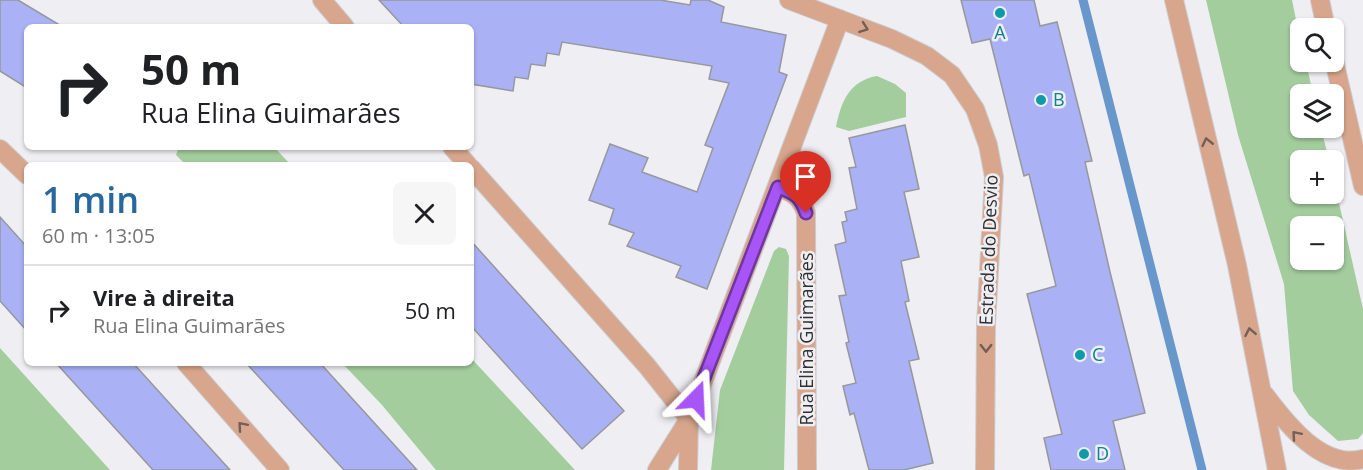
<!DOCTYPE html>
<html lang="pt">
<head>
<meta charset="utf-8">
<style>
  body { margin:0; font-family:"Open Sans",sans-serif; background:#f6f6f6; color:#202124; height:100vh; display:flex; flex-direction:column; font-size:22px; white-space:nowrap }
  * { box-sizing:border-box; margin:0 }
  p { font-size:20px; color:#757577 }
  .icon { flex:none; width:33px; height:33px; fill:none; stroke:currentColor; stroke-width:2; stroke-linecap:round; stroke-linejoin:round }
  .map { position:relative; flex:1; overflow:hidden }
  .details { position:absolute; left:24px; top:162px; width:450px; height:204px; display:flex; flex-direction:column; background:#fff; border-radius:9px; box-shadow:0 2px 4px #0004 }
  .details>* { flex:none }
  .hud { position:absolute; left:24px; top:24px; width:450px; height:126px; border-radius:9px; box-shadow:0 2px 4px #0004; background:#fff; color:#202124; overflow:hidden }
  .controls { position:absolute; left:1290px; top:18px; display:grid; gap:12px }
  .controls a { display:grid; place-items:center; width:54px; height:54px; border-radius:9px; background:#fff; box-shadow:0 2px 4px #0004; font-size:30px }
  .pin { position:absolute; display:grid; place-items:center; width:51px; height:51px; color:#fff; margin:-62px -26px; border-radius:50% 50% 50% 0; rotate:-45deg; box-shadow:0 0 6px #0007 }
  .pin .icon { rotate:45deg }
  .me { position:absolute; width:66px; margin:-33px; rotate:21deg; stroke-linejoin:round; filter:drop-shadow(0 0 4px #0008) }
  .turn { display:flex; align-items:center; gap:21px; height:126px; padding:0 18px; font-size:27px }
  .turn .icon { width:78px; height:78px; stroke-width:2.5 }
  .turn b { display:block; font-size:42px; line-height:51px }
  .round { display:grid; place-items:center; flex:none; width:63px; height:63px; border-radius:9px; background:#f6f6f6 }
  .headline { display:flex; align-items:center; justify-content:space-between; height:102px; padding:0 18px }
  h1 { font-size:36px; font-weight:600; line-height:45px; color:#28689e }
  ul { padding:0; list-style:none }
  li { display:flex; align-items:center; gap:18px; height:90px; padding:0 18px; border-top:2px solid #e0e0e0 }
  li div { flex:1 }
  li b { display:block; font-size:22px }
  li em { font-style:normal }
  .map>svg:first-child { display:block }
  .green { fill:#a4cd9e; fill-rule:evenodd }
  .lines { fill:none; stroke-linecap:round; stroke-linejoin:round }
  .stream { stroke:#6897cc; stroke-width:9 }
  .building { fill:#aab1f4; stroke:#97989c; stroke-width:1.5 }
  .street-casing { stroke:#ccccd0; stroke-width:20 }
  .street { stroke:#d8a68c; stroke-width:18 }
  .oneway { stroke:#735f55 }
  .route-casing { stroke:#6d37a1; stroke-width:15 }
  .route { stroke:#a855f7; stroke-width:10 }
  .culture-dot { fill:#0f9aa8; stroke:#eeeef3; stroke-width:2 }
  .labels { text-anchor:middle; stroke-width:5; stroke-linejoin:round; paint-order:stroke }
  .culture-label { font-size:18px; fill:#0d838f; stroke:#eeeef3; text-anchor:start }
  .street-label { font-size:18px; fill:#2f3031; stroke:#eeeef3 }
</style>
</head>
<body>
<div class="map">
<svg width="1363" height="470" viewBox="0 0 1363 470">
  <rect width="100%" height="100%" fill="#eeeef3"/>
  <path class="green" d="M1206 0H1292L1300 39V62H1306L1313 94H1300V128H1321L1329 160H1300V194H1334V181L1363 309V433L1358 439 1338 441 1309 415 1293 391 1284 284 1238 135ZM1334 226V260H1300V226Z
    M877 76 895 84 906 93V117L849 131 836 127C841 102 849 81 877 76Z
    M179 147H274L291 165H186L176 155Z
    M779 247 786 249 789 256 784 470H711L720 390 774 251Z
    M0 348 110 470H0Z
    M471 358 575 470H436L382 405 342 363H471Z"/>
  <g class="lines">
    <path class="stream" d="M1083 0 1202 470"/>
  </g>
  <path class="building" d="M0 0H18L63 27H27V88L0 71Z
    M379 0H660L690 5 691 0H708L724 7 721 22 786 35 779 72 787 75 707 289 676 277 681 266 627 246 634 233 609 224 614 209 589 200 610 144 648 158 642 172 697 192 713 148 705 145 729 83 709 79 712 66 562 42 559 55 547 53 545 66 531 64 528 79 515 77 513 91 471 84V27H404Z
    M961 0H1034L1040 26 1057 22 1092 161 1085 162 1110 272 1145 413 1113 421 1125 470H1051L1044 438 1062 434 1027 294 1056 286 1029 174 1024 176 990 39 972 43Z
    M905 125 919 189 904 192 919 257 901 261 909 301 905 302 919 359 909 361 933 463 904 470H869L854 413 850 415 843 386 856 383 846 343 849 342 839 296 846 295 835 245 846 242 842 222 847 221 845 212 857 209 849 168 856 167 849 138Z
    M0 217 27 247V331L0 301Z
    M471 241 624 411 582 449 471 326Z
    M56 363H133L230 470H153Z
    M246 363H320L417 470H344Z"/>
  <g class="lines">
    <defs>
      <path id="street" d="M322 0 345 27
        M789 0 892 39 927 56 952 75 975 109 988 145 994 177 986 325 985 470
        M1174 0 1237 265 1277 470
        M1320 0 1326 28
        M1334 60 1363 186
        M452 147 468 165
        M0 149 27 175
        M471 168 647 366 689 419 688 470
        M778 187C795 194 800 196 806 213L807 470
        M186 363 280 470
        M1265 395C1286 423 1322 470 1363 459
        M657 470 689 419 840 19"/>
    </defs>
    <use href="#street" class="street-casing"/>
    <use href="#street" class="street"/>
  </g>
  <defs><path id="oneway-chevron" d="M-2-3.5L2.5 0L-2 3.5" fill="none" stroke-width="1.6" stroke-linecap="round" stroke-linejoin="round" transform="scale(1.5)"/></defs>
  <g class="oneway">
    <use href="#oneway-chevron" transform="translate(864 28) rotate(20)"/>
    <use href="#oneway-chevron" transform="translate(1207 142) rotate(-103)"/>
    <use href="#oneway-chevron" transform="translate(1250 332) rotate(-101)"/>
    <use href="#oneway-chevron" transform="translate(986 348) rotate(90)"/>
    <use href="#oneway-chevron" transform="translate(242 426) rotate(-131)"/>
    <use href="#oneway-chevron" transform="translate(1296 435) rotate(-131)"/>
  </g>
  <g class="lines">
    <defs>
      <path id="route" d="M696 399 778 187C795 194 800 196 806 213"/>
    </defs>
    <use href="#route" class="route-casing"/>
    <use href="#route" class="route"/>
  </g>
  <g class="culture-dot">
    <circle cx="1000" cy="13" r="6"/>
    <circle cx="1041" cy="100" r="6"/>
    <circle cx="1080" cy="355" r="6"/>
    <circle cx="1084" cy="454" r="6"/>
  </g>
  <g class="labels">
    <g class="culture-label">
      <text x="1000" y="39" text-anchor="middle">A</text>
      <text x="1053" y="106">B</text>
      <text x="1092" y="361">C</text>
      <text x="1096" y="460">D</text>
    </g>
    <g class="street-label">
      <text transform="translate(989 250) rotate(-88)" y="6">Estrada do Desvio</text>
      <text transform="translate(807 339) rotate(-90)" y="6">Rua Elina Guimarães</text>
    </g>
  </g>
</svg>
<div class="controls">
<a><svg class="icon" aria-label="search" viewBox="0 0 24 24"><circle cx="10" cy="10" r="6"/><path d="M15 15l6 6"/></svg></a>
<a><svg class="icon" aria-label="layers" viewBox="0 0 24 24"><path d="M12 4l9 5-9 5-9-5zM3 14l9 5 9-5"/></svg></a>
<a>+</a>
<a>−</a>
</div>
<div class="pin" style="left:806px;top:213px;background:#d93025"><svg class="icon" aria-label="arrive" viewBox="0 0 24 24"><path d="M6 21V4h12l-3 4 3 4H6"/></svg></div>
<svg class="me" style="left:696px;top:399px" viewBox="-20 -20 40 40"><path d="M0-17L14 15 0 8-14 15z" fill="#a855f7" stroke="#fff" stroke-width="4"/></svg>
<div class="hud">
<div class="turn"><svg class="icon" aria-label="right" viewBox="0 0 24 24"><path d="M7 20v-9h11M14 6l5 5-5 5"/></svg><div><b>50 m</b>Rua Elina Guimarães</div></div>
</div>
<section class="details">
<div class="headline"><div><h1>1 min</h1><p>60 m · 13:05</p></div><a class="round"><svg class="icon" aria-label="close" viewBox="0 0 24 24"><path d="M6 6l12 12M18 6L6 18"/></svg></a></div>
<ul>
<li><svg class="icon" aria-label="right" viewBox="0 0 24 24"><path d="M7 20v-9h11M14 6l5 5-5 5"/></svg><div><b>Vire à direita</b><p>Rua Elina Guimarães</p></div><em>50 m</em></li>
</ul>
</section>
</div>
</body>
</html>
